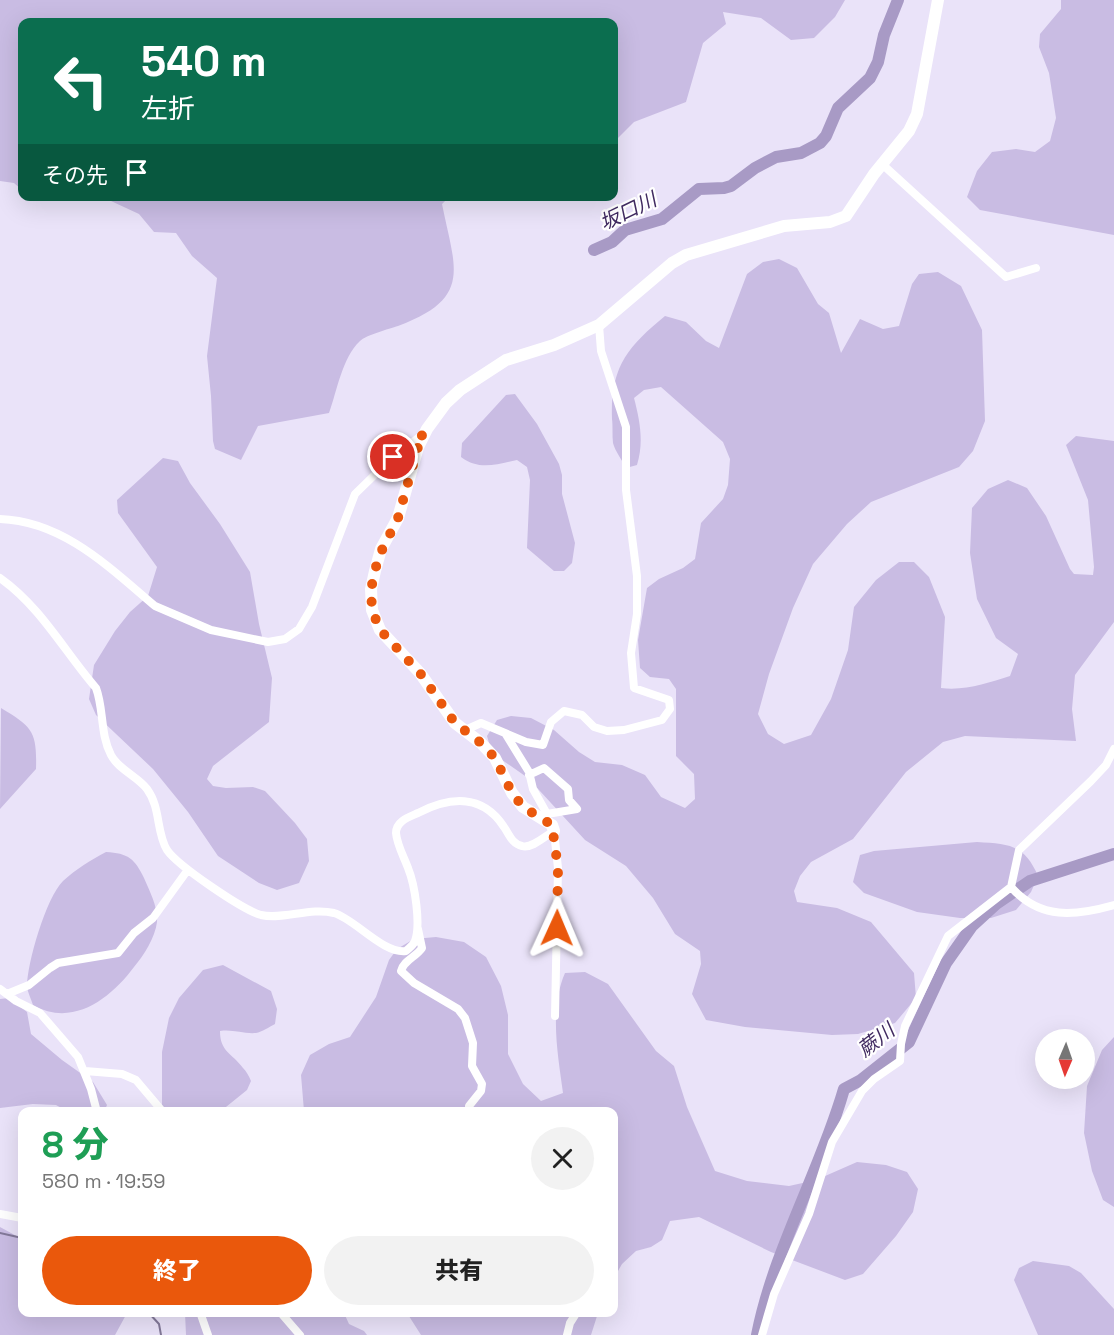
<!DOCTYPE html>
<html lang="ja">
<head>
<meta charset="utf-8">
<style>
  body { margin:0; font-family:"Space Grotesk","Noto Sans JP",sans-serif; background:#f2f2f2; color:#222; height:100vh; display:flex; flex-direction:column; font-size:22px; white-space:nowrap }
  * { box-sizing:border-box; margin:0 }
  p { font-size:20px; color:#767676 }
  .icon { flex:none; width:33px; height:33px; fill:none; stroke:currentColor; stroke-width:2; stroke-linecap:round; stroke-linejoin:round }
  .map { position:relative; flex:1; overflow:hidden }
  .details { position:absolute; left:18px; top:1107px; width:600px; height:210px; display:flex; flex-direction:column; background:#fff; border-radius:12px; box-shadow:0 6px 24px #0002 }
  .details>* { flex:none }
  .hud { position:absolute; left:18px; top:18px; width:600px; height:183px; border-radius:12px; box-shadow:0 6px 24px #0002; background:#0b6e4f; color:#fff; overflow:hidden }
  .needle { width:39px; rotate:182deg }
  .buttons { position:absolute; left:1035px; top:1029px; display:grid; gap:12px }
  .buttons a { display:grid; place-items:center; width:60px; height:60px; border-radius:50%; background:#fff; box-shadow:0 6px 24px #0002; font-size:30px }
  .pin { position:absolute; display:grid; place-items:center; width:51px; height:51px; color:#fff; margin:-26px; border:3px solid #fff; border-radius:50%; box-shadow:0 2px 6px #0007 }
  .me { position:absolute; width:66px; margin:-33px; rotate:1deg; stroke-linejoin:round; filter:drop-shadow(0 0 4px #0008) }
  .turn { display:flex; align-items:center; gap:21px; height:126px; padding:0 24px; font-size:27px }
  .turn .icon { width:78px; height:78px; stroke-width:2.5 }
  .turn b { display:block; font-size:42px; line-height:51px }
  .then { display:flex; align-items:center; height:57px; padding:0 24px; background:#0003; gap:12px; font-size:22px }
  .round { display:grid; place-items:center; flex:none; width:63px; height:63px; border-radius:32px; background:#f2f2f2 }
  .head { display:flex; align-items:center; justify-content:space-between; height:102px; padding:0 24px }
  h1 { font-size:36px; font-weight:800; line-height:45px; color:#1e9e55 }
  .primary-button { display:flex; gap:12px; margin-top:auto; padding:12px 24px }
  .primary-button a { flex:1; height:69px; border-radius:36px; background:#ea580c; color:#fff; font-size:24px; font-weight:800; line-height:69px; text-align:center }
  .primary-button a+a { background:#f2f2f2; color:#222 }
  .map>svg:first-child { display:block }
  .green { fill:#c9bce3 }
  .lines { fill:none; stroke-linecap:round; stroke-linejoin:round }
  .stream { stroke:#837999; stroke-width:2 }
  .river { stroke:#a89ac5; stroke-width:12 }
  .street { stroke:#fff; stroke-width:8 }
  .secondary { stroke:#fff; stroke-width:12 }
  .route { stroke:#ea580c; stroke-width:10; stroke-dasharray:0 18 }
  .labels { text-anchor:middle; stroke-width:4.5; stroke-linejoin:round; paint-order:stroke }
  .water-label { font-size:20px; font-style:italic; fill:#412b61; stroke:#fff }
</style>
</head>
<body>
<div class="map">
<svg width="1114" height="1335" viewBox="0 0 1114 1335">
  <rect width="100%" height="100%" fill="#eae3f9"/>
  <path class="green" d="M0 0H845L835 17 814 38 791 40 761 18 723 12 726 24 703 43 686 102 634 122 614 142V22H22V190L14 183 0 181Z
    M1061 0H1114V235L980 210 967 197 977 171 992 152 1016 149 1035 152 1050 141 1056 118 1049 73 1039 47 1040 34 1061 9Z
    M91 197H449L442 204C455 269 473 298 398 326 389 329 366 335 360 341 342 358 337 391 329 413L258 426 241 460 215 449 213 441 211 396 207 356 217 278 192 256 176 233 154 232 139 214 111 201Z
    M779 259 797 268 818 304 829 313 841 353 860 319 883 329 899 326 912 284 919 274 938 272 961 286 982 330 985 421 973 451 959 467 871 502 847 524 813 564 793 608 769 674 758 714 768 734 784 744 811 735 831 699 848 650 854 607 876 580 899 562H914L929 577 945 617 941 688C965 691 988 683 1010 676L1018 654 996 638 977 599 970 553 972 508 988 489 1008 480 1027 488 1046 516 1070 569 1074 574 1093 575 1094 567 1088 500 1066 445 1076 436 1114 441V622L1075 675 1072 709 1076 741 965 736 943 742 906 772 853 839 811 862 800 876 794 891 797 902 837 908 871 922 914 973 916 998 895 1023 858 1034 832 1035 745 1027 706 1020 692 994 701 964 700 951 675 934 653 898 626 866 585 840 528 778 492 753 487 736 497 720 511 716 531 718 554 730 579 752 595 762 622 765 645 775 661 797 685 808 695 799 694 774 676 756V689L669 679 650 677 640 668 638 640 647 588 659 579 683 568 695 559 701 523 723 499 728 485 730 459 723 442 661 387 644 390 634 398C640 421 644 442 637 465L626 468C622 460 615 451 613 443 612 435 613 426 612 419 610 368 627 347 665 316L686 322 706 341 719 348 747 274 763 262Z
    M515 394 537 424 559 464 562 475V494L575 543 572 563 564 571H554L527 548 530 480 527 467 517 460C496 464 480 471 461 457L462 443 506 395Z
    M163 458 178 461 190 483 220 524 250 572 259 624 272 678 269 722 213 766 207 779 213 786 226 788 253 787 265 791 295 823 307 839 309 861 299 883 277 890 259 883 218 856 188 812 153 769 96 715 89 699 94 665 115 631 130 612 148 596 157 567 118 513 117 500Z
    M1 708C33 727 37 732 36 769L0 809Z
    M977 842C1009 844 1024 844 1038 876L1031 892 1016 910 991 918H960L917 912 864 893 853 882 860 855 874 851Z
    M106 852C128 853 135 859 144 878 150 892 158 907 157 922 155 938 144 955 134 967 111 998 73 1028 33 1005 31 999 28 993 27 987 27 963 46 898 63 881 76 869 91 860 106 852Z
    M436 937 464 942 486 957 501 986 508 1015V1054L523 1084 541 1101 563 1093C558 1054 549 1010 565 973L585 972 608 984 656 1051 674 1066 687 1107 715 1171 747 1181 789 1186 816 1180 857 1162 886 1165 907 1172 918 1189 913 1212 896 1236 863 1274 845 1280 771 1252 699 1217 670 1221 662 1240 651 1247 636 1251 622 1264 614 1278V1112L304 1111 301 1075 310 1055 329 1044 350 1037 376 997 389 960 397 949 414 939Z
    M223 965 271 991 277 1009 275 1024C269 1027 262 1032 256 1033 243 1034 233 1029 220 1031 220 1052 232 1053 243 1068 246 1071 249 1076 251 1081L247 1090 221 1111 162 1112V1052L169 1018 179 998 203 970Z
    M9 998 27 1012 31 1034 62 1060 93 1082 107 1105 104 1112 67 1111 56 1105 33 1104 0 1108V999Z
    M1114 1037V1207L1103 1200 1092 1171 1084 1133 1087 1086 1102 1050Z
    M0 1227 22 1239V1312L127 1313 115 1335H0Z
    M1033 1261 1069 1266 1081 1273 1114 1309V1335H1038L1014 1280 1019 1268Z
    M185 1313H344L349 1324 364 1331 367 1335H186Z
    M407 1313H598L591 1335H421Z"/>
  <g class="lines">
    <path class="stream" d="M0 1233 22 1238
      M148 1312 159 1324 161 1335"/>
    <path class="river" d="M594 250 612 242 625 230 662 219 699 189 724 188 731 186 755 168 776 157 801 153 820 143 826 136 838 108 870 78 878 62 884 35 898 0
      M757 1335C774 1249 820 1172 844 1089L861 1080 909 1042 946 963 972 926 996 904 1030 881 1114 854"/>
    <path class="street" d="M882 164 1006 277 1036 268
      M0 519C63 521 110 568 155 606L211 630 268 642 285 639 299 629 312 607 355 494 393 457 421 436
      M0 578C41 607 64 651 96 688 104 709 100 734 111 755 119 770 137 776 147 789 161 808 156 832 167 850 178 866 243 910 261 915 284 920 310 907 334 913 355 919 383 954 406 951 409 948 413 946 415 941 421 925 415 885 408 868 404 857 397 845 396 833 396 821 409 817 418 813 449 797 482 793 504 827 509 834 512 844 522 846 532 849 545 836 554 831L558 868 555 1016
      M463 731 481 723 505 733
      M529 775 544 768 568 789 569 800 577 809 547 814
      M546 821 547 814 533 789 529 772 505 733 526 742 543 745 551 722 564 711 582 715 594 727 607 731 624 730 662 720 670 709 669 700 634 688 631 653 637 614V576L626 490V427L601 351 599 325
      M1011 887C1040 920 1075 916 1114 905
      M418 929 422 948C416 957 404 960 401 971L414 983 458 1009 465 1018 473 1043 472 1066 482 1084 481 1091 469 1106V1112
      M0 989 16 1001 40 1013 78 1057 91 1089 97 1112
      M7 994 29 985 50 968 58 963 118 953 134 933 153 918 187 871
      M85 1071 122 1074 136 1080 163 1112
      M0 1214 22 1218
      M200 1312 208 1335
      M280 1312 300 1335
      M567 1335 570 1323 577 1312
      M762 1335 774 1294 809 1214 832 1142 862 1091 874 1079 900 1061 901 1044 905 1026 948 936 1011 887 1019 850 1091 781 1106 765 1114 749"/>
    <path class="secondary" d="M554 831 552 825 523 807 512 793 495 758 481 743 455 723 420 673 380 630 372 610 371 589 375 571 381 549 398 518 418 447 427 429 446 403 460 390 506 360 554 345 599 325 672 263 686 255 784 226 830 222 846 216 874 174 909 131 917 114 938 0"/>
  </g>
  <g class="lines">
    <path class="route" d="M393 457 424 434 418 447 398 518 378 558 371 589 372 610 380 630 420 673 455 723 481 743 495 758 512 793 523 807 552 825 558 868 557 928"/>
  </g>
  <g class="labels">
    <g class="water-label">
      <text transform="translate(628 211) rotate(-26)" y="7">坂口川</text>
      <text transform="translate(876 1040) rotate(-38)" y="7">蕨川</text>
    </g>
  </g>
</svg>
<div class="buttons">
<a><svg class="needle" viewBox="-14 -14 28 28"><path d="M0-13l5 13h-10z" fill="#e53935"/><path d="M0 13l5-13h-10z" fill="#767676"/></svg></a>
</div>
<div class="pin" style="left:393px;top:457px;background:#d93025"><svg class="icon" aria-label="arrive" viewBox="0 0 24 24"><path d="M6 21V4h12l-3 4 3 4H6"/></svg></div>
<svg class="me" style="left:557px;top:928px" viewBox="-20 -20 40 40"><path d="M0-17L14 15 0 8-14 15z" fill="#ea580c" stroke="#fff" stroke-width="4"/></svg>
<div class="hud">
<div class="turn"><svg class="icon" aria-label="left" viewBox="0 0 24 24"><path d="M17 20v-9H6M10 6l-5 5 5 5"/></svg><div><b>540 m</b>左折</div></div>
<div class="then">その先<svg class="icon" aria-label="arrive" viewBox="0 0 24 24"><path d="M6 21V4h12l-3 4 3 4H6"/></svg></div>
</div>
<section class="details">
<div class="head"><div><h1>8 分</h1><p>580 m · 19:59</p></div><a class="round"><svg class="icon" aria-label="close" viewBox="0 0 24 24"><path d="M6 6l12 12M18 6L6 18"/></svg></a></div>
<div class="primary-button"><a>終了</a><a>共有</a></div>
</section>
</div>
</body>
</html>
